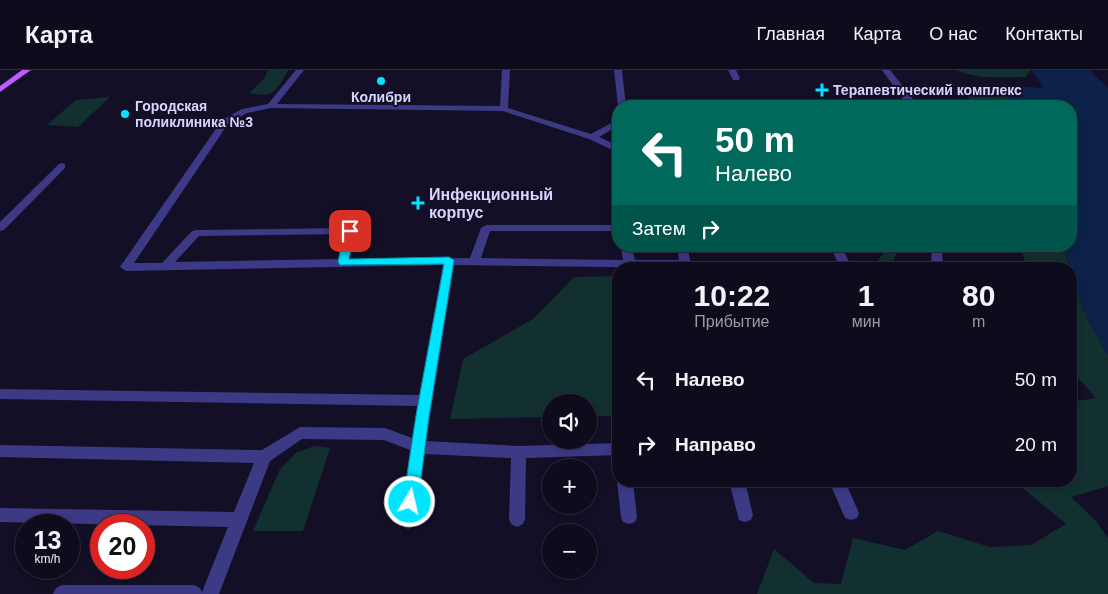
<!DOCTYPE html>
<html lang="ru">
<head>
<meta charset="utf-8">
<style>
  body { margin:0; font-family:Arial,sans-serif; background:#1c1929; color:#f1f3f6; height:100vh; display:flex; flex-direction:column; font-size:19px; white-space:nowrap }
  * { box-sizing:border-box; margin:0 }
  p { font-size:16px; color:#9b9ba3 }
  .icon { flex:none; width:28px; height:28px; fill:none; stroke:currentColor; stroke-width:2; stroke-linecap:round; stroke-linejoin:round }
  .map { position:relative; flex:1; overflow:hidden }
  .sheet { position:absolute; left:612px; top:192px; width:465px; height:225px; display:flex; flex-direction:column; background:#0e0b1c; border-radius:20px; box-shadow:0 2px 8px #0003,0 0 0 1px #2e2b3b }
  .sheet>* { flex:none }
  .hud { position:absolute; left:612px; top:30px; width:465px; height:152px; border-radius:20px; box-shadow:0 2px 8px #0003,0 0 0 1px #2e2b3b; background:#00695c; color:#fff; overflow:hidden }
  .controls { position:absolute; left:542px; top:324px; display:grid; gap:10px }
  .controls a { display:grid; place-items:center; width:55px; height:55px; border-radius:50%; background:#0e0b1c; box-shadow:0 2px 8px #0003,0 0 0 1px #2e2b3b; font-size:25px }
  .speed { position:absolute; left:15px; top:444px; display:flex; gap:10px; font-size:25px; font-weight:700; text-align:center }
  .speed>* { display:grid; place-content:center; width:65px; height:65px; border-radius:50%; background:#0e0b1c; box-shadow:0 2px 8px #0003,0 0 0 1px #2e2b3b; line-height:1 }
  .speed small { font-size:12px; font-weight:400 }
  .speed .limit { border:8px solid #d22; background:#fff; color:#111 }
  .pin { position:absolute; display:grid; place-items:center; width:42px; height:42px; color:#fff; margin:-21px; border-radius:10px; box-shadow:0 2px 8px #0006 }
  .me { position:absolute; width:55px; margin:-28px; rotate:9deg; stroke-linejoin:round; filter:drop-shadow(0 0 4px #0008) }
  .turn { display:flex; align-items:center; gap:18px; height:105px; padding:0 20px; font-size:22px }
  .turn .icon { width:65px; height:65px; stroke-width:2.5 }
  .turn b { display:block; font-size:35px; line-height:42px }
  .then { display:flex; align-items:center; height:48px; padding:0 20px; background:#0003; gap:10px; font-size:19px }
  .eta { display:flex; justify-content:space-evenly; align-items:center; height:85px; text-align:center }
  .eta b { font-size:30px; font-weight:600; line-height:35px }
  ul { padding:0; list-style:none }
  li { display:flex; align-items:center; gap:15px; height:65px; padding:0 20px }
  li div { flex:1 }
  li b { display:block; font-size:19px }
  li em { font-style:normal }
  header { display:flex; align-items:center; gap:30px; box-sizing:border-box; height:70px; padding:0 25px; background:#0e0b1c; border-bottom:1px solid #2e2b3b }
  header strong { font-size:24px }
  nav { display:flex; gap:28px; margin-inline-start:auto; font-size:18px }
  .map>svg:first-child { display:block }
  .green { fill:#12302f }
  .water { fill:#0c2248 }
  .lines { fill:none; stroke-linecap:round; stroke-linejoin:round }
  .minor { fill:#3d3a85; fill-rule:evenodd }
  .major { fill:#c25bff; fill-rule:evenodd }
  .route { fill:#00e5ff; stroke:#0095a6 }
  .poi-dot { fill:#00e5ff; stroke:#130f26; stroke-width:2 }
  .labels { text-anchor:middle; stroke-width:4; stroke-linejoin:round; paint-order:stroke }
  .far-poi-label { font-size:14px; font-weight:bold; fill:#d9d4ff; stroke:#130f26; text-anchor:start }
  .poi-label { font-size:16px; font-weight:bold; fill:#d9d4ff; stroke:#130f26; text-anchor:start }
</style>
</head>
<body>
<header>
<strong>Карта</strong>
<nav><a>Главная</a><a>Карта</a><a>О нас</a><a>Контакты</a></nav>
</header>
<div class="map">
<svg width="1108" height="524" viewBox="0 0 1108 524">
  <rect width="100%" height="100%" fill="#130f26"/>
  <path class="green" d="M268 0H288C277 20 274 29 249 23L264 9Z
    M956 0H1030L1026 7C1002 7 978 10 956 0Z
    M979 18 1001 20 1015 36C993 36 974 37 958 19Z
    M110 27 78 57 47 55 76 30Z
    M888 176H900L890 199H849L843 189 873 198Z
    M1020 176H1063L1070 199H1027Z
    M1071 202 1087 248 1108 285V416L1071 427 1096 451 1108 468V524H757L774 479 814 513 841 514 853 468 905 480 938 461 990 477 1031 475 1066 454 1019 415 1018 411H1071V332L1096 328 1071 300Z
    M619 206V346H589V332H551V347L450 349 463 289 533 249 574 207Z
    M314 376 330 378 303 461H253L280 399 296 383Z"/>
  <path class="water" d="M1031 0H1089L1108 18V285L1087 248 1063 176H1071V36H1015L1001 20 1010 16 1044 18Z"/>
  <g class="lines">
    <path class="minor" d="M296 0H304L277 34 500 36 502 0H510L508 38 591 64 619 49V55L599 67 619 76V83L589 69 503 41 271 38 247 43 228 54 134 193H162L192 161 196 160 350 158 355 161 349 189 470 188 481 158 486 155H619V161H490L481 188 623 190 621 176H631L635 190H679L677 176H687L691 194 685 198 454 195 426 371 519 376 619 373V385L526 388 525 449 523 454 517 457 511 454 509 449 511 388 424 384 416 451 414 456 408 459 402 456 400 451 410 380 384 370 302 369 270 391 219 524H53L56 518 62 515H194L200 518 202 522 228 457 0 452V438L234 442 254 393 0 387V375L262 380 300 357 385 358 412 368 417 336 0 329V319L419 325 443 195 126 201 120 197 222 50 242 39 268 34ZM344 164 338 189 175 192 199 166Z
      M614 0H622L626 36H618Z
      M728 0H736L740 8 739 10H733Z
      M882 0H890L914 30 916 36H908Z
      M62 93 65 94V98L4 160 0 161V152L59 94Z
      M830 176H841L853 199H841Z
      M932 176H942L943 199H931Z
      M619 408V411H633L637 447 635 452 629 454 623 452 621 447 617 411Z
      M729 411H745L753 445 751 450 745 452 739 450Z
      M829 411H845L859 443 857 448 851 450 845 448Z"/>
    <path class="major" d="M22 0H31L0 22V16Z"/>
  </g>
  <path class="route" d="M350 158 355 161 349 189 449 187 454 190 429 346 418 432 416 437 410 439 405 437 403 432 416 346 444 194 340 195 338 192 345 161Z"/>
  <g class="poi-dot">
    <circle cx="381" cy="11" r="5"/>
    <path d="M819.5 12.5h5v5h5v5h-5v5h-5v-5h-5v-5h5z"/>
    <circle cx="125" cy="44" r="5"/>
    <path d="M415.5 125.5h5v5h5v5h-5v5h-5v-5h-5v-5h5z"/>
  </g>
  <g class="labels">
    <g class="far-poi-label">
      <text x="833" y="25">Терапевтический комплекс</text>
      <text x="381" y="32" text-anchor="middle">Колибри</text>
      <text x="135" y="41">Городская<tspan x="135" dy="16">поликлиника №3</tspan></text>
    </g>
    <g class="poi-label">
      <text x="429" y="130">Инфекционный<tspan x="429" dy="18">корпус</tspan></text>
    </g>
  </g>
</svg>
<div class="controls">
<a><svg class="icon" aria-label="sound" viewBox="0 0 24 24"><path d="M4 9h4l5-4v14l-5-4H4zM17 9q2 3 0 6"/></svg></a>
<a>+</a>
<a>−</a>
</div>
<div class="speed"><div>13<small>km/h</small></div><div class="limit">20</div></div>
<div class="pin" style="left:350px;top:161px;background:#d93025"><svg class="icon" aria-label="arrive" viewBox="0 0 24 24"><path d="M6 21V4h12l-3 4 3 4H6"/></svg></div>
<svg class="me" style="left:410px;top:432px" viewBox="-20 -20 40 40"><circle r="17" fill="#00e5ff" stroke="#fff" stroke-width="3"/><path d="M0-11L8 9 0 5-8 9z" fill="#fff"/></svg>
<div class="hud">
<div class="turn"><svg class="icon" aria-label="left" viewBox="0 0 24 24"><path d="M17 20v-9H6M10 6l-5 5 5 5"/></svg><div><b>50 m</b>Налево</div></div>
<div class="then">Затем<svg class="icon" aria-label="right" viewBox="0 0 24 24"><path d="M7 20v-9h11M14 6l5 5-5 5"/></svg></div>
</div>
<section class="sheet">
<div class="eta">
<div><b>10:22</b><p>Прибытие</p></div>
<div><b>1</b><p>мин</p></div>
<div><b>80</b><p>m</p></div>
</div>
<ul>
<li><svg class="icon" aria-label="left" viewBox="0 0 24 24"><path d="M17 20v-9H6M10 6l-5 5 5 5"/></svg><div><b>Налево</b></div><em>50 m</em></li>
<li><svg class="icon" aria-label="right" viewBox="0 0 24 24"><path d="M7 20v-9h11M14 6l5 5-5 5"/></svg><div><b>Направо</b></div><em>20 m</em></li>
</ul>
</section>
</div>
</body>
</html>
